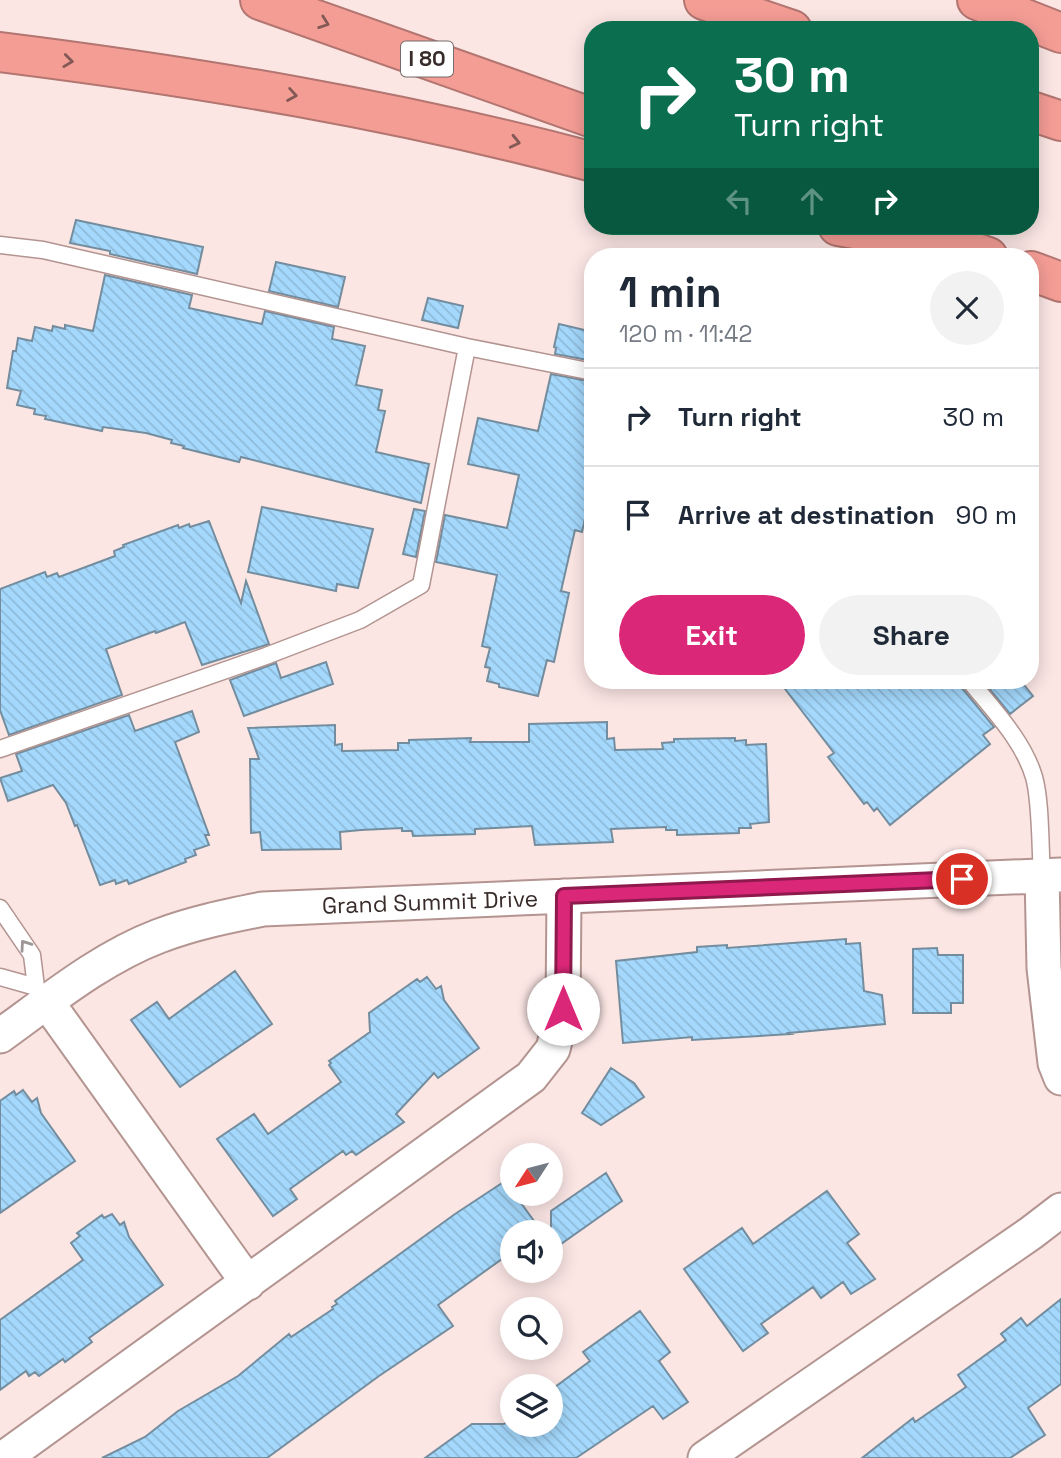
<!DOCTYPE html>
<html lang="en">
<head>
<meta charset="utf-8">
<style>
  body { margin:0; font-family:"Space Grotesk",sans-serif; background:#f2f2f3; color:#1f2937; height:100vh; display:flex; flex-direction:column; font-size:26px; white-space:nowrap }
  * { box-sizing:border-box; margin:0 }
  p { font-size:23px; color:#747a83 }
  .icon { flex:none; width:38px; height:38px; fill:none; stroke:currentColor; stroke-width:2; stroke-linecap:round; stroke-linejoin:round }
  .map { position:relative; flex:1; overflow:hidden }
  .side { position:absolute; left:584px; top:248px; width:455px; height:441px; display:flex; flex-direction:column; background:#fff; border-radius:28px; box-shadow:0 4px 18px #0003 }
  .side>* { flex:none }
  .guide { position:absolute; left:584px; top:21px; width:455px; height:214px; border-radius:28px; box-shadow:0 4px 18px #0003; background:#0b6e4f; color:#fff; overflow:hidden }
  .needle { width:46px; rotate:234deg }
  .tools { position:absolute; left:500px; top:1143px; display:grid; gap:14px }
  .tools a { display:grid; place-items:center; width:63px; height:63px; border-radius:50%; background:#fff; box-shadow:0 4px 18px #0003; font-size:35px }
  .pin { position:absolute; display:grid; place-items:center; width:60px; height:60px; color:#fff; margin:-30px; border:4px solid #fff; border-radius:50%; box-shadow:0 2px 7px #0007 }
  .me { position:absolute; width:77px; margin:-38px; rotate:0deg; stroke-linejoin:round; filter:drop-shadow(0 0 5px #0008) }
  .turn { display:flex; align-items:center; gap:24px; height:147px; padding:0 35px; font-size:32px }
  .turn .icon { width:91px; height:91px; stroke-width:2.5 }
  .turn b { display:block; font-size:49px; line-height:60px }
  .lanes { display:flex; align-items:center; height:66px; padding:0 35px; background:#0003; justify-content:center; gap:35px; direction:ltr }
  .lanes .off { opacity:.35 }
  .round { display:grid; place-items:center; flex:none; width:74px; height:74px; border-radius:37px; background:#f2f2f3 }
  .overview { display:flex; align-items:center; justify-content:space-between; height:119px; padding:0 35px }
  h1 { font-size:42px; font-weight:600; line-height:52px }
  .cta { display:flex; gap:14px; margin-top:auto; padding:14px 35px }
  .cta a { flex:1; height:80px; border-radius:42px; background:#db2777; color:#fff; font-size:28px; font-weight:600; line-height:80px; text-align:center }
  .cta a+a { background:#f2f2f3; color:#1f2937 }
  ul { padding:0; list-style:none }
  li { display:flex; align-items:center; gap:21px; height:98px; padding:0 35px; border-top:2px solid #e0e1e3 }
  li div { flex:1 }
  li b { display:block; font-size:26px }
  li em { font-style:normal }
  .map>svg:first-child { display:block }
  .building { fill:url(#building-back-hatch); stroke:#748d9e; stroke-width:2 }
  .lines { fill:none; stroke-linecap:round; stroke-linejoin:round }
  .lane-casing { stroke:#b39490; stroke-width:19 }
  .street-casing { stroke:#b39490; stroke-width:37 }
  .highway-casing { stroke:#b27570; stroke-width:42 }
  .lane { stroke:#fff; stroke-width:16 }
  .street { stroke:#fff; stroke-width:33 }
  .highway { stroke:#f49d95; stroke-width:38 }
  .oneway { stroke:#835955 }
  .oneway2 { stroke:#9c9694 }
  .route-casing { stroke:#8e194d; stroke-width:18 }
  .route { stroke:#db2777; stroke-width:12 }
  .labels { text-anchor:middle; stroke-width:7; stroke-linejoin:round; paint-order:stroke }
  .shield { fill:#fff; stroke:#746b6a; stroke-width:2 }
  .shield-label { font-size:21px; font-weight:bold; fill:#382c2a }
  .street-label { font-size:23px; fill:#382c2a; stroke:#fff }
</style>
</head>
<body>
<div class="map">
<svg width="1061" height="1458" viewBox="0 0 1061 1458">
  <defs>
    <pattern id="building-back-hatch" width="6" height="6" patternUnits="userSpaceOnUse" patternTransform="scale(1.75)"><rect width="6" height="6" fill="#a4d9fd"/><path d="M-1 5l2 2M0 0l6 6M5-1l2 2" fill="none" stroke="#8ebad9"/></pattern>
  </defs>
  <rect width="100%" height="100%" fill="#fbe6e4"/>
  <path class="building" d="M76 220 203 247 197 274 110 254V251L70 243Z
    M276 262 345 277 338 307 269 291Z
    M105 275 192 295 189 308 262 324 265 311 334 327 332 339 365 346 356 385 382 390 378 410 385 411 376 452 429 464 421 503 241 457 239 462 183 448 184 446 171 443 172 440 146 433 103 427 102 431 45 419 46 416 34 414 35 409 17 405 21 391 7 388 13 351H16L18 338 32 341 35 327 52 331 53 326 65 329V325L93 331Z
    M428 298 463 306 458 328 422 320Z
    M559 324 593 332V361L555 354 556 348 554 347Z
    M551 374 593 382V484L582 532 575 530 561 591 569 593 554 662 547 660 538 696 499 687V684L487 681 490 668 485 667 490 648 482 646 497 575 436 562 445 515 507 528 519 475 468 464 478 418 538 431Z
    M262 507 373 529 358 588 337 584 336 591 248 572Z
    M414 509 425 511 416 557 403 554Z
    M209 521 241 603 246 581 269 644 202 665 185 622 156 633 155 631 106 649 122 695 9 735 0 710V589L45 572 47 577 57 573 59 577 115 556 114 551 124 547 123 545 178 525 179 528 189 524 190 527Z
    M326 662 333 684 244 716 230 680 276 663 281 678Z
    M779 681H960L962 688 994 727 983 735 990 744 890 825 877 808 874 811 867 802 864 804 828 757 834 753Z
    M983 681H1021L1033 696 1010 714Z
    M192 711 199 732 175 742 209 835H205L209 845 194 850 196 855 185 859 186 862 129 884 127 880 116 884 115 880 100 885 77 825 75 826 66 803 53 785 8 801 0 778 22 771 16 754 129 715 135 731Z
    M607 722V739L614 738 615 750 663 749 662 743 674 742V739L735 738V741L746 740V745L766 744 769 822 750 824 751 828H739V833L677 835V830H666V827L611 829 613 842 535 845 532 826 475 829V834L413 836 412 831H402V828L361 830 340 832 341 849 262 850 260 832 251 833 250 759H259L248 728 335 725V745L342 744V751L398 750V743H409V740L471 738 470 742H529V724Z
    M846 939V944L860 943 864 991 882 995 885 1024 789 1033 791 1034 692 1040V1037L623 1043 616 961 697 952V947L727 945V948Z
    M937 948 938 955H963V1003H951V1013H913V949Z
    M235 971 272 1024 180 1087 131 1020 157 1002 169 1019Z
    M427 977 436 989 441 986 444 1000 479 1048 438 1078 434 1073 396 1114 404 1122 356 1155 352 1151 346 1155 343 1151 290 1189 297 1199 273 1216 217 1139 254 1114 268 1134 341 1082 329 1065 331 1063 329 1061 370 1032 369 1013 417 979 420 982Z
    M611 1068 634 1083 644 1097 601 1125 582 1113Z
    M23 1090 32 1102 37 1098 41 1113 75 1161 0 1213V1101L14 1091 16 1095Z
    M606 1173 622 1201 551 1251V1211Z
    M505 1181 542 1232H513V1251L438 1305 453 1326 379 1376 267 1458H102L145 1437 178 1411 238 1376 289 1334 291 1337 333 1309 332 1307 337 1304 335 1301 455 1214Z
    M827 1191 859 1234 847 1243 875 1279 851 1294 843 1282 821 1298 813 1287 761 1324 768 1333 743 1351 684 1269 742 1228 753 1244Z
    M112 1214 120 1225 124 1222 129 1237 163 1285 89 1338 92 1342 65 1362 63 1359 39 1376 35 1372 29 1376 26 1371 0 1390V1320L83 1260 71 1243 80 1236 77 1233 102 1215 104 1218Z
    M1061 1299V1384L1028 1408 1045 1435 1010 1458H862L913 1418 915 1422 966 1387 958 1375 1006 1340 1001 1334 1021 1318 1027 1326Z
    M640 1311 670 1352 659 1361 688 1402 663 1419 653 1406 576 1458H425L472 1424H504L513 1418V1424H551V1390L590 1361 583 1352Z"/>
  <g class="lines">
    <defs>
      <path id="lane" d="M0 245 43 250 467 347 593 372
        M970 681C993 710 1023 740 1034 777 1041 801 1040 848 1042 875
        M0 749 266 656 360 620 421 585 467 347
        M0 908 32 955 36 987 47 1002
        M0 977 36 987"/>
      <path id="street" d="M1042 875 1044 968 1055 1063 1061 1078
        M47 1002 248 1283
        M0 1036C50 1000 101 958 159 936 193 923 228 916 263 909L1061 875
        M4 1458 531 1077 553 1049 563 1009 564 896
        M705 1458 1031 1233 1061 1210"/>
      <path id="highway" d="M260 0 593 118
        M704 0 792 30
        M977 0 1061 33
        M0 52C200 77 398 110 593 162
        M1031 111 1061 121
        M838 226 957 247
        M932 238 988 257
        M1031 271 1061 282"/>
    </defs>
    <use href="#lane" class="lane-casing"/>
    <use href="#street" class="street-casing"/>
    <use href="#highway" class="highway-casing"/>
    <use href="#lane" class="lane"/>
    <use href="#street" class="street"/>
    <use href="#highway" class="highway"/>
  </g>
  <defs><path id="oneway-chevron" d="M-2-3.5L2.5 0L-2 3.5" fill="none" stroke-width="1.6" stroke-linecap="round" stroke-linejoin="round" transform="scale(1.75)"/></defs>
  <g class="oneway">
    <use href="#oneway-chevron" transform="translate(324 23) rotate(20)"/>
    <use href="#oneway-chevron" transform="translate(68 61) rotate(7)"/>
    <use href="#oneway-chevron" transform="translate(292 95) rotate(10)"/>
    <use href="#oneway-chevron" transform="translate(515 142) rotate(13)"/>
  </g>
  <use class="oneway2" href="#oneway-chevron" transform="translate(25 945) rotate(-125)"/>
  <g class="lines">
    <defs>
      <path id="route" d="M563 1009 564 896 962 879"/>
    </defs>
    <use href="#route" class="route-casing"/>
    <use href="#route" class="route"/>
  </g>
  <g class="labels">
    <rect class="shield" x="401" y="41.5" width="52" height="35" rx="5"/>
    <g class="shield-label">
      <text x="427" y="66">I 80</text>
    </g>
    <g class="street-label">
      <text transform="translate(430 902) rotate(-2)" y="8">Grand Summit Drive</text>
    </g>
  </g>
</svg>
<div class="tools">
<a><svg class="needle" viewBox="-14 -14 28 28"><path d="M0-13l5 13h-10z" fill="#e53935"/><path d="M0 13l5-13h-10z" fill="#747a83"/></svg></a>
<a><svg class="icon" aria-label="sound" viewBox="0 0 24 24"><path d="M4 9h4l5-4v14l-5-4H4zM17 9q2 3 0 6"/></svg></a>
<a><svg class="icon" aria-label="search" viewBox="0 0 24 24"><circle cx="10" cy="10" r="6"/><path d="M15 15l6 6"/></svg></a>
<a><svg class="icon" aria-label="layers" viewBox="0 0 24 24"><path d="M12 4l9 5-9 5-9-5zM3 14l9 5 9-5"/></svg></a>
</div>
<div class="pin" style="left:962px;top:879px;background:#d93025"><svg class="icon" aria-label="arrive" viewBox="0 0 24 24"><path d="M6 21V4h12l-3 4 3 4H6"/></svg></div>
<svg class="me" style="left:563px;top:1009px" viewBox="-20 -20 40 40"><circle r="19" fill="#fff"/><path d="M0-13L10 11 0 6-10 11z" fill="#db2777"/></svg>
<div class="guide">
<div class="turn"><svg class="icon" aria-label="right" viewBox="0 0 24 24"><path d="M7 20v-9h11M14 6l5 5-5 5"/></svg><div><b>30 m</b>Turn right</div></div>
<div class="lanes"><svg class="icon off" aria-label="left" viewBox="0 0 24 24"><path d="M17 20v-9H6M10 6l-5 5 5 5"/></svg><svg class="icon off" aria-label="ahead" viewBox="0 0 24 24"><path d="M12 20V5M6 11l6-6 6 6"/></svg><svg class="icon" aria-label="right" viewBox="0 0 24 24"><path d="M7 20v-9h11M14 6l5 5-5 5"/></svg></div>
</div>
<section class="side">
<div class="overview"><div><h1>1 min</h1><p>120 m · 11:42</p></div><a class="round"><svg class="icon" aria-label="close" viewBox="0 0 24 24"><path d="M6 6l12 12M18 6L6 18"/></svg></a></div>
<ul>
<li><svg class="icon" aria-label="right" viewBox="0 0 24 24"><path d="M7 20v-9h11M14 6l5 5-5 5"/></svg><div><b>Turn right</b></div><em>30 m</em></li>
<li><svg class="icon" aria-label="arrive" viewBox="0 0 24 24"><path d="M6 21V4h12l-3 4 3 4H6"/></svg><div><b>Arrive at destination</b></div><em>90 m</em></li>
</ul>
<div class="cta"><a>Exit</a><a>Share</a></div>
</section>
</div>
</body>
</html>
